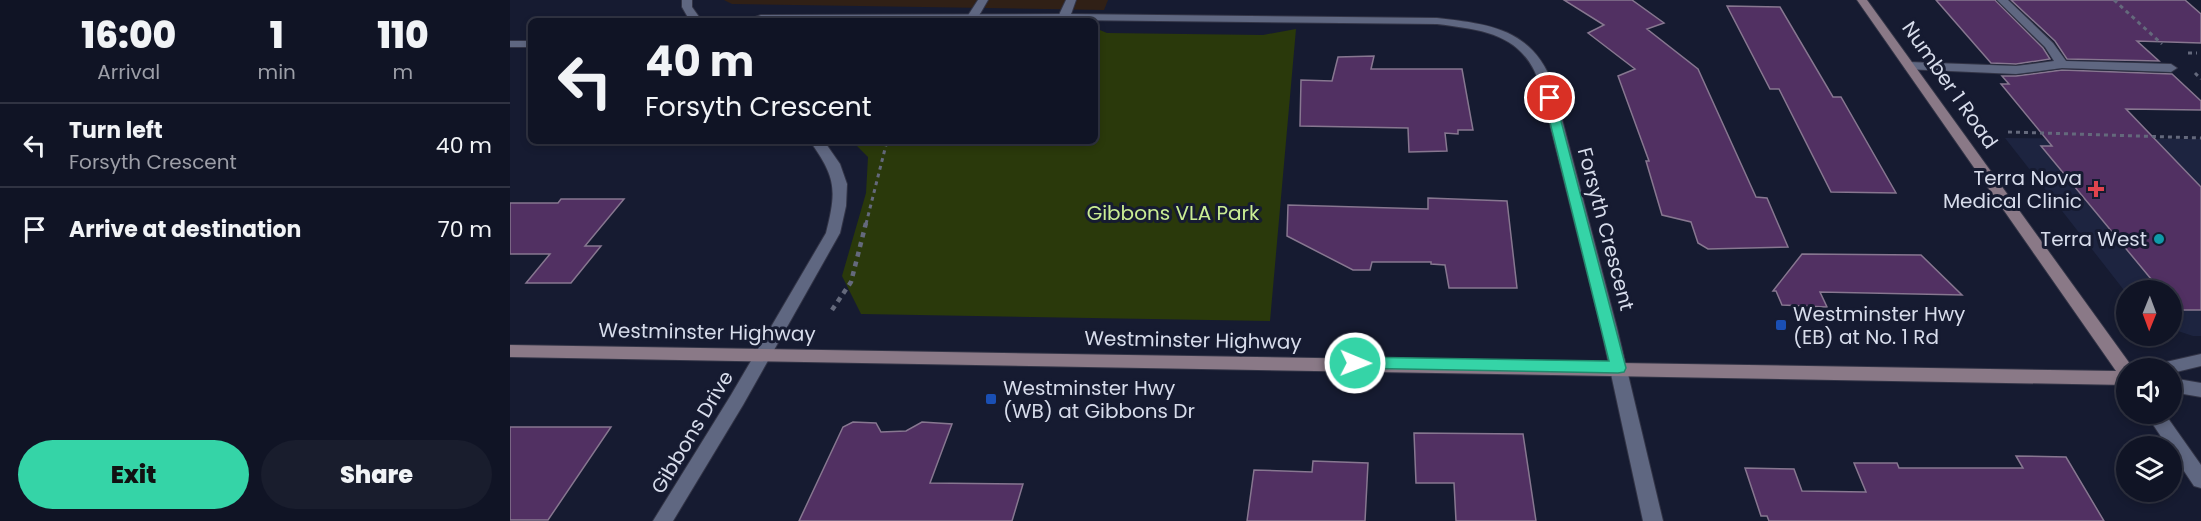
<!DOCTYPE html>
<html lang="en">
<head>
<meta charset="utf-8">
<style>
  body { margin:0; font-family:Poppins,sans-serif; background:#191d2d; color:#f1f3f6; height:100vh; display:flex; flex-direction:column; font-size:22px; white-space:nowrap }
  * { box-sizing:border-box; margin:0 }
  p { font-size:20px; color:#9c9ea7 }
  .icon { flex:none; width:33px; height:33px; fill:none; stroke:currentColor; stroke-width:2; stroke-linecap:round; stroke-linejoin:round }
  .map { position:relative; flex:1; overflow:hidden }
  .sheet { display:flex; flex-direction:column; background:#101425; width:510px }
  .sheet>* { flex:none }
  .banner { position:absolute; left:18px; top:18px; width:570px; height:126px; border-radius:9px; box-shadow:0 3px 9px #0003,0 0 0 2px #303342; background:#101425; color:#f1f3f6; overflow:hidden }
  .needle { width:39px; rotate:181deg }
  .fabs { position:absolute; left:1606px; top:280px; display:grid; gap:12px }
  .fabs a { display:grid; place-items:center; width:66px; height:66px; border-radius:50%; background:#101425; box-shadow:0 3px 9px #0003,0 0 0 2px #303342; font-size:30px }
  .pin { position:absolute; display:grid; place-items:center; width:51px; height:51px; color:#fff; margin:-26px; border:3px solid #fff; border-radius:50%; box-shadow:0 2px 6px #0007 }
  .me { position:absolute; width:66px; margin:-33px; rotate:91deg; stroke-linejoin:round; filter:drop-shadow(0 0 4px #0008) }
  .turn { display:flex; align-items:center; gap:21px; height:126px; padding:0 18px; font-size:27px }
  .turn .icon { width:78px; height:78px; stroke-width:2.5 }
  .turn b { display:block; font-size:42px; line-height:51px }
  .eta { display:flex; justify-content:space-evenly; align-items:center; height:102px; text-align:center }
  .eta b { font-size:36px; font-weight:800; line-height:42px }
  .action { display:flex; gap:12px; margin-top:auto; padding:12px 18px }
  .action a { flex:1; height:69px; border-radius:36px; background:#35d4a7; color:#111; font-size:24px; font-weight:800; line-height:69px; text-align:center }
  .action a+a { background:#191d2d; color:#f1f3f6 }
  ul { padding:0; list-style:none }
  li { display:flex; align-items:center; gap:18px; height:84px; padding:0 18px; border-top:2px solid #303342 }
  li div { flex:1 }
  li b { display:block; font-size:22px }
  li em { font-style:normal }
  main { display:flex; flex:1; min-height:0 }
  .map>svg:first-child { display:block }
  .built { fill:#1d2440 }
  .education { fill:#302016 }
  .green { fill:#2a390b }
  .building { fill:#513062; stroke:#877790; stroke-width:1.5 }
  .lines { fill:none; stroke-linecap:round; stroke-linejoin:round }
  .service-casing { stroke:#323446; stroke-width:2 }
  .minor-casing { stroke:#323446; stroke-width:2 }
  .tertiary-casing { stroke:#323446; stroke-width:2 }
  .secondary-casing { stroke:#323446; stroke-width:2 }
  .path-far1 { stroke:#64697c; stroke-width:3; stroke-dasharray:4 4; stroke-linecap:butt }
  .path { stroke:#64697c; stroke-width:4.5; stroke-dasharray:5 5; stroke-linecap:butt }
  .service { fill:#5f6781; fill-rule:evenodd }
  .minor { fill:#5f6781; fill-rule:evenodd }
  .tertiary { fill:#5f6781; fill-rule:evenodd }
  .secondary { fill:#8a7987; fill-rule:evenodd }
  .route { fill:#35d4a7; stroke:#228a6d; stroke-width:1.5 }
  .health-dot { fill:#e0444e; stroke:#161b31; stroke-width:2 }
  .culture-dot { fill:#0f9aa8; stroke:#161b31; stroke-width:2 }
  .transit-dot { fill:#1a4fb4; stroke:#161b31; stroke-width:2 }
  .labels { text-anchor:middle; stroke-width:6; stroke-linejoin:round; paint-order:stroke }
  .street-label { font-size:20px; fill:#d7dceb; stroke:#161b31 }
  .poi-label { font-size:20px; fill:#d7dceb; stroke:#161b31; text-anchor:end }
  .park-label { font-size:20px; fill:#caed94; stroke:#161b31 }
</style>
</head>
<body>
<main>
<section class="sheet">
<div class="eta">
<div><b>16:00</b><p>Arrival</p></div>
<div><b>1</b><p>min</p></div>
<div><b>110</b><p>m</p></div>
</div>
<ul>
<li><svg class="icon" aria-label="left" viewBox="0 0 24 24"><path d="M17 20v-9H6M10 6l-5 5 5 5"/></svg><div><b>Turn left</b><p>Forsyth Crescent</p></div><em>40 m</em></li>
<li><svg class="icon" aria-label="arrive" viewBox="0 0 24 24"><path d="M6 21V4h12l-3 4 3 4H6"/></svg><div><b>Arrive at destination</b></div><em>70 m</em></li>
</ul>
<div class="action"><a>Exit</a><a>Share</a></div>
</section>
<div class="map">
<svg width="1691" height="521" viewBox="0 0 1691 521">
  <rect width="100%" height="100%" fill="#161b31"/>
  <path class="built" d="M1495 138 1691 139V336H1683L1662 329V291H1617V294Z"/>
  <path class="education" d="M214 0H598L594 10 222 4Z"/>
  <path class="green" d="M585 28 597 33 753 35 786 29 760 321 351 314 332 276 356 193 358 157 342 141H585Z"/>
  <path class="building" d="M1054 0H1122L1154 23 1137 29 1188 69 1246 197 1257 198 1278 247 1198 249 1188 243 1181 222 1152 215 1136 161H1139L1108 76 1125 69 1078 33 1094 25Z
    M1426 0H1485L1533 48 1540 59 1506 64 1481 63Z
    M1501 0H1675L1691 14V43L1627 41 1649 61 1557 59 1545 41Z
    M1217 6 1270 7 1323 97H1331L1386 193 1321 192 1269 89H1260Z
    M864 56 861 69H952L963 130H948V134L935 133 937 151 899 152 898 128 790 126 791 80 822 81 828 57Z
    M1552 70 1662 74 1691 101V110L1616 109 1691 187V310H1667L1662 304V291H1651L1531 146H1542L1491 84H1499L1492 76H1506Z
    M918 198 997 201 1007 288H939L935 265 921 264V262H862L860 270H843L777 236 778 205 918 209Z
    M51 199H114L75 246H91L61 283H16L40 254H0V203H48Z
    M1292 254 1411 255 1452 295 1310 292 1317 307 1272 305 1266 291H1263Z
    M343 422 366 423 371 432 396 431 412 422 442 424 420 483 513 484 502 521H289L333 427Z
    M0 427H101L38 520H0Z
    M904 433 1013 434 1026 521H946L944 483H906Z
    M1506 456 1556 457 1594 521H1259L1257 516H1251L1235 468 1284 469 1292 491 1356 492 1344 463H1387L1389 468H1513Z
    M803 461 858 463 855 521H737L744 470 802 472Z"/>
  <g class="lines">
    <defs>
      <path id="service" d="M468 0H478L467 19H459L457 17Z
        M556 0H566L560 17 554 20 548 17Z
        M1487 0H1498L1543 43 1556 61 1661 64 1667 68 1661 72 1552 68 1506 74 1395 69V63L1399 62 1506 66 1544 61 1535 47Z"/>
      <path id="minor" d="M172 0H182V7L192 21H180L172 7Z
        M559 14 927 18C980 24 1023 29 1043 85L1107 328 1153 521H1133L1091 328 1030 85C1014 34 974 30 927 24L559 20 234 21 251 15Z
        M0 41H21V47H0Z
        M300 141H314L330 164 337 184 336 206 330 233 233 405 163 521H143L221 395 316 233C327 189 326 178 300 141Z"/>
      <path id="tertiary" d="M1691 354V366L1662 373V369H1645L1647 364Z
        M1662 378 1691 383V397L1662 392Z
        M1636 414H1655L1691 465V488L1684 486 1662 453V447H1658Z"/>
      <path id="secondary" d="M1347 0H1357L1623 368 1617 369V385L0 357V345L1606 371Z"/>
    </defs>
    <use href="#service" class="service-casing"/>
    <use href="#minor" class="minor-casing"/>
    <use href="#tertiary" class="tertiary-casing"/>
    <use href="#secondary" class="secondary-casing"/>
    <path class="path-far1" d="M1604 0 1652 44
      M1678 53H1687
      M1685 73 1691 79
      M1498 132 1691 138
      M356 224 377 141"/>
    <path class="path" d="M322 310 341 282 356 223"/>
    <use href="#service" class="service"/>
    <use href="#minor" class="minor"/>
    <use href="#tertiary" class="tertiary"/>
    <use href="#secondary" class="secondary"/>
  </g>
  <path class="route" d="M1040 95 1045 98 1116 368 1114 372 1108 373 840 368 838 363 840 359 845 357 1099 361 1034 98Z"/>
  <path class="health-dot" d="M1583 180h6v6h6v6h-6v6h-6v-6h-6v-6h6z"/>
  <circle class="culture-dot" cx="1649" cy="239" r="6"/>
  <g class="transit-dot">
    <rect x="1265" y="319" width="12" height="12" rx="3"/>
    <rect x="475" y="393" width="12" height="12" rx="3"/>
  </g>
  <g class="labels">
    <g class="street-label">
      <text transform="translate(1440 85) rotate(55)" y="7">Number 1 Road</text>
      <text transform="translate(1096 229) rotate(75)" y="7">Forsyth Crescent</text>
      <text transform="translate(197 332) rotate(1)" y="7">Westminster Highway</text>
      <text transform="translate(683 340) rotate(1)" y="7">Westminster Highway</text>
      <text transform="translate(182 432) rotate(-59)" y="7">Gibbons Drive</text>
    </g>
    <g class="poi-label">
      <text x="1572" y="185">Terra Nova<tspan x="1572" dy="23">Medical Clinic</tspan></text>
      <text x="1637" y="246">Terra West</text>
      <text x="1283" y="321" text-anchor="start">Westminster Hwy<tspan x="1283" dy="23">(EB) at No. 1 Rd</tspan></text>
      <text x="493" y="395" text-anchor="start">Westminster Hwy<tspan x="493" dy="23">(WB) at Gibbons Dr</tspan></text>
    </g>
    <g class="park-label">
      <text x="663" y="220">Gibbons VLA Park</text>
    </g>
  </g>
</svg>
<div class="fabs">
<a><svg class="needle" viewBox="-14 -14 28 28"><path d="M0-13l5 13h-10z" fill="#e53935"/><path d="M0 13l5-13h-10z" fill="#9c9ea7"/></svg></a>
<a><svg class="icon" aria-label="sound" viewBox="0 0 24 24"><path d="M4 9h4l5-4v14l-5-4H4zM17 9q2 3 0 6"/></svg></a>
<a><svg class="icon" aria-label="layers" viewBox="0 0 24 24"><path d="M12 4l9 5-9 5-9-5zM3 14l9 5 9-5"/></svg></a>
</div>
<div class="pin" style="left:1040px;top:98px;background:#d93025"><svg class="icon" aria-label="arrive" viewBox="0 0 24 24"><path d="M6 21V4h12l-3 4 3 4H6"/></svg></div>
<svg class="me" style="left:845px;top:363px" viewBox="-20 -20 40 40"><circle r="17" fill="#35d4a7" stroke="#fff" stroke-width="3"/><path d="M0-11L8 9 0 5-8 9z" fill="#fff"/></svg>
<div class="banner">
<div class="turn"><svg class="icon" aria-label="left" viewBox="0 0 24 24"><path d="M17 20v-9H6M10 6l-5 5 5 5"/></svg><div><b>40 m</b>Forsyth Crescent</div></div>
</div>
</div>
</main>
</body>
</html>
